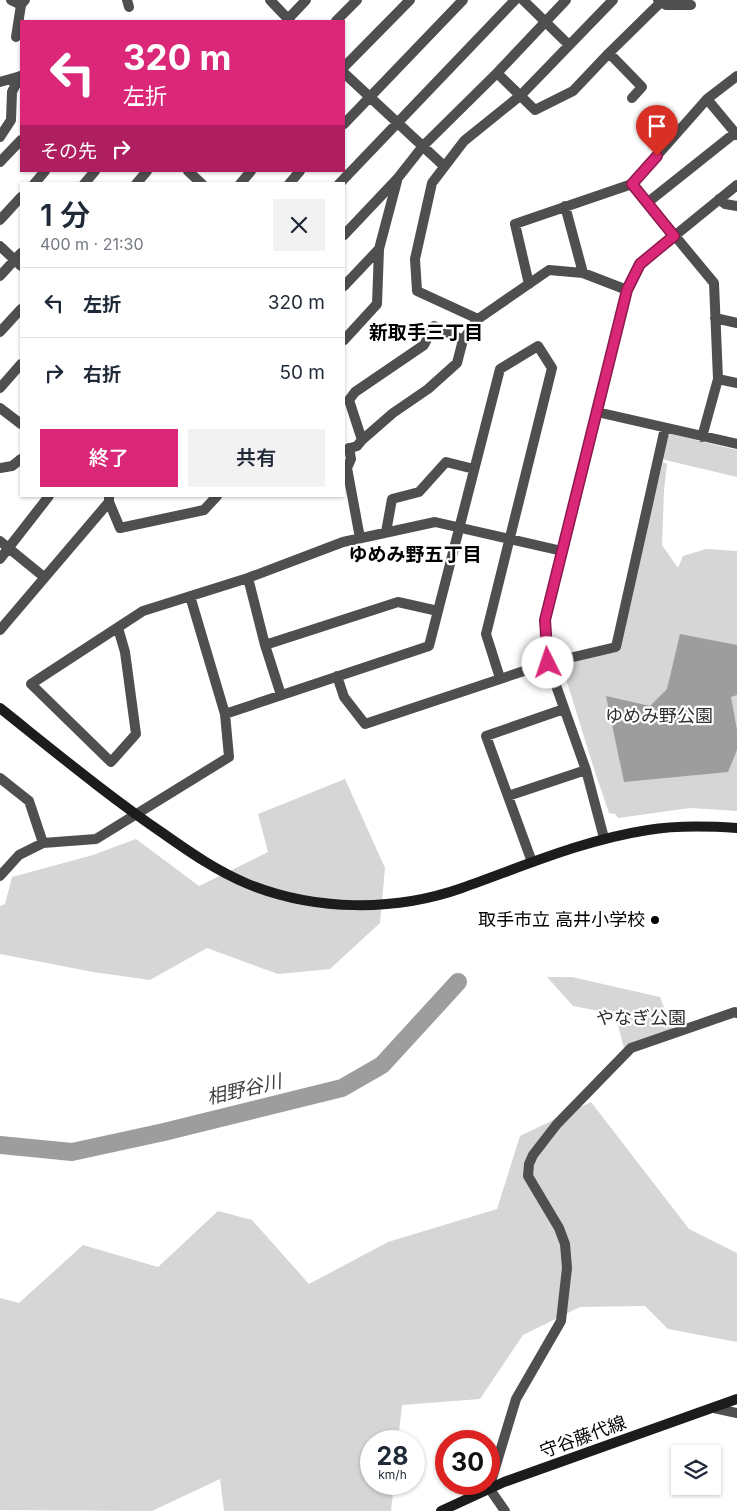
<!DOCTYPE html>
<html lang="ja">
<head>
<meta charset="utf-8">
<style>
  body { margin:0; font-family:Inter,"Noto Sans JP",sans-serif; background:#f2f2f3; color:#1f2937; height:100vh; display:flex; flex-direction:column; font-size:19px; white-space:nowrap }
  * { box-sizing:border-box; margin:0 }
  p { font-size:16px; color:#747a83 }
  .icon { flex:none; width:28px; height:28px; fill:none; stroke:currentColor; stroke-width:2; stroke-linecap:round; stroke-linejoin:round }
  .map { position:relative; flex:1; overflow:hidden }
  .sheet { position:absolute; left:20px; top:182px; width:325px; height:315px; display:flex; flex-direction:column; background:#fff; border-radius:0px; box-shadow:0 1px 4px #0004 }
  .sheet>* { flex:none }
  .hud { position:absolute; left:20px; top:20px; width:325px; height:152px; border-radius:0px; box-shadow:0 1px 4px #0004; background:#db2777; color:#fff; overflow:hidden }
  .controls { position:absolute; left:671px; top:1445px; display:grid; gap:10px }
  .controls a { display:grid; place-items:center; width:50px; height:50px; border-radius:0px; background:#fff; box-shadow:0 1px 4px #0004; font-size:25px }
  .speed { position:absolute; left:360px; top:1430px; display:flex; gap:10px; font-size:25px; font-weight:700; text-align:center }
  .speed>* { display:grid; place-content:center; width:65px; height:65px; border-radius:50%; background:#fff; box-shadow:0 1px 4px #0004; line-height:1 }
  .speed small { font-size:12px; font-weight:400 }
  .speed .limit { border:8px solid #d22; background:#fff; color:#111 }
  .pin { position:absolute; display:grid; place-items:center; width:42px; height:42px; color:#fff; margin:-51px -21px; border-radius:50% 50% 50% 0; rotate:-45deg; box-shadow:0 0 5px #0007 }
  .pin .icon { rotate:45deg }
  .me { position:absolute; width:55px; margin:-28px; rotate:356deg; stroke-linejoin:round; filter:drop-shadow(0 0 4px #0008) }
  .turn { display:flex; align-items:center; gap:18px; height:105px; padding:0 20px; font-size:22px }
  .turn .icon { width:65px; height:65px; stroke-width:2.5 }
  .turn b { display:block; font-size:35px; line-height:42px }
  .then { display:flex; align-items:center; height:48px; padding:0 20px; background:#0003; gap:10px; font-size:19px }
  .round { display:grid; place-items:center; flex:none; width:52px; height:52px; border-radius:0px; background:#f2f2f3 }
  .headline { display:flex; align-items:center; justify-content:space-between; height:85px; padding:0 20px }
  h1 { font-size:30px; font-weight:600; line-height:38px }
  .action { display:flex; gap:10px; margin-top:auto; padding:10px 20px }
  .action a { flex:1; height:58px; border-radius:0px; background:#db2777; color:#fff; font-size:20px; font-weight:600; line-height:58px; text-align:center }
  .action a+a { background:#f2f2f3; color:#1f2937 }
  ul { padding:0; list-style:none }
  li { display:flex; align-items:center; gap:15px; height:70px; padding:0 20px; border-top:1px solid #e0e1e3 }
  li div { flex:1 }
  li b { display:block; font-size:19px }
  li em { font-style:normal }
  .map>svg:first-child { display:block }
  .green { fill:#d6d6d6 }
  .water { fill:#9d9d9d }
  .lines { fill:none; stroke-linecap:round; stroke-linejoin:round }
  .river { stroke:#9d9d9d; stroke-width:18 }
  .street { stroke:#4f4f4f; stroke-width:10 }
  .secondary { stroke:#1c1c1c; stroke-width:10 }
  .route-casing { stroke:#8e194d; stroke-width:12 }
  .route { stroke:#db2777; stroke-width:9 }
  .poi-dot { fill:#000; stroke:#fff; stroke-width:2 }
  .labels { text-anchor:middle; stroke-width:4.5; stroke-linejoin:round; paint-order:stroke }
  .park-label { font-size:18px; fill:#2d2d2d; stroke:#fff }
  .poi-label { font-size:18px; fill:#000; stroke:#fff; text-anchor:end }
  .street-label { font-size:18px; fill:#000; stroke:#fff }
  .neighbourhood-label { font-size:19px; font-weight:bold; fill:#000; stroke:#fff }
  .water-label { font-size:19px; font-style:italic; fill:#3e3e3e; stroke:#fff }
</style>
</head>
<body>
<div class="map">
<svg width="737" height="1511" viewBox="0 0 737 1511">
  <rect width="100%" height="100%" fill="#fff"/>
  <path class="green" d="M671 434 737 450V477L661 459 667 436Z
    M663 462 667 464 664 491 662 545 678 568 683 556 706 549 737 551V811L690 808 618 818 615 814 609 813 594 769 563 669 565 665 618 648Z
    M345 779 385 868 380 923 330 969 278 974 207 948 150 980 93 972 0 954V906L5 904 12 877 93 855 136 839 199 886 268 852 258 814Z
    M547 977H572L660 997 674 1033 625 1052 615 1014 573 1006Z
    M591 1102 689 1229 737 1253V1342L668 1329 645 1306 580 1307 523 1335 480 1399 402 1405 398 1441H371V1484H394L391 1511H224L220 1479 152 1511 0 1510V1298L19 1303 83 1245 158 1267 218 1211 252 1220 309 1284 388 1242 497 1209 520 1136Z"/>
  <path class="water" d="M680 634 737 645V695L731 697 737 730V750L728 772 624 782 606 696 650 706 667 689Z"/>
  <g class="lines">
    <path class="river" d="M0 1145 72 1152 164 1132 342 1088 382 1065 458 982"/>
    <path class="street" d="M11 0 21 5
      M127 0 129 7
      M270 0 290 21
      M523 0 569 45
      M658 0 666 5H691
      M288 19 306 0
      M336 21 357 0
      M16 37 21 5 25 0
      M609 53 661 2
      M344 67 410 0
      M344 73 444 166
      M497 73 535 110 573 91 609 53 642 87 632 98
      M0 82 21 76
      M707 99 737 76
      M344 124 463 0
      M0 137 11 120 12 92 20 76
      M0 162 21 140
      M188 171 202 184
      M34 184 45 171
      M84 184 95 171
      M136 184 147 171
      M240 184 251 171
      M289 184 300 171
      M339 184 515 0
      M719 199 725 204 737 206
      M647 203 735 133
      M565 206 583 273
      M0 220 21 197
      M344 235 397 179 423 146 497 73 566 0
      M0 246 21 266
      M0 276 21 253
      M529 284 515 224 632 184
      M344 286 379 249
      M715 318 737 323
      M478 319 417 291 415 259 432 183 464 141 521 95 613 0
      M0 332 21 309
      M344 340 377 304 379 249 397 181
      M718 379 737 383
      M0 388 21 364
      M0 408 21 424
      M597 412 737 444
      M702 437 718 379 714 283 632 184 707 99 737 135
      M362 440 349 400 355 392 424 345 434 326 463 340
      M349 448 351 459 347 468 360 538
      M344 450 357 446 362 440 393 413 428 389 457 363 463 340 478 319 549 270 583 273 627 290
      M0 468 12 466 21 459
      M109 497V502L120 528 204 510 217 496
      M386 532 392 499 419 492 446 462 474 469
      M0 541 44 577
      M0 559 49 496
      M248 578 265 645 281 695
      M118 628 125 652 136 734 111 762 31 684 143 611 248 578 343 542 435 522 562 551
      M0 630 109 502
      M265 645 398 602 438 611
      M337 676 344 697 365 724 548 663 616 647 665 428
      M225 714 429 646 500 369 538 346 552 368 486 634 500 678
      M0 778 29 801 43 843
      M508 796 586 770
      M604 838 586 770 548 663 545 620 627 290 640 264 737 185
      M532 862 486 736 564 709
      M0 876 19 855 43 843 96 839 229 757 225 714 190 596
      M714 1408 737 1413
      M505 1511 489 1488 516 1399 561 1321 567 1268 565 1244 559 1228 528 1176 529 1164 533 1155 557 1124 631 1048 735 1012 737 1013"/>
    <path class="secondary" d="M0 708C54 751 107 795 164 834 191 853 217 871 248 884 315 911 394 912 462 888 524 866 583 840 648 830 677 825 708 826 737 828
      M441 1511 504 1482 737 1399"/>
  </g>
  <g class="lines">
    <defs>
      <path id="route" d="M548 663 545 620 627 290 640 264 674 236 632 184 657 156"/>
    </defs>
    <use href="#route" class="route-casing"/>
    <use href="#route" class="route"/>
  </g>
  <circle class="poi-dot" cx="655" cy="920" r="5"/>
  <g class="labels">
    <g class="park-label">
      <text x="659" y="722">ゆめみ野公園</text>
      <text x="641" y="1024">やなぎ公園</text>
    </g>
    <g class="poi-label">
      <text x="645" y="926">取手市立 高井小学校</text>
    </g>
    <g class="street-label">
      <text transform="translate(583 1437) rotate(-20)" y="6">守谷藤代線</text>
    </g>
    <g class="neighbourhood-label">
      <text x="426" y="339">新取手三丁目</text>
      <text x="415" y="561">ゆめみ野五丁目</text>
    </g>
    <g class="water-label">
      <text transform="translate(244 1089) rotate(-13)" y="7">相野谷川</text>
    </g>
  </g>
</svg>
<div class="controls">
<a><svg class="icon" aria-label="layers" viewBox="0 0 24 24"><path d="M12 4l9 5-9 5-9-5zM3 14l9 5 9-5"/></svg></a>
</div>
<div class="speed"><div>28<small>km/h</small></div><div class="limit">30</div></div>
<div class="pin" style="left:657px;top:156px;background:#d93025"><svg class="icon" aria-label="arrive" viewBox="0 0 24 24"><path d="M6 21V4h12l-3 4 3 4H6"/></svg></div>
<svg class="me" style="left:548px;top:663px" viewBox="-20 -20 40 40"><circle r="19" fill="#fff"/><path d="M0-13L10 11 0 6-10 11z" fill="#db2777"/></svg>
<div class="hud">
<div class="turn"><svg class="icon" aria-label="left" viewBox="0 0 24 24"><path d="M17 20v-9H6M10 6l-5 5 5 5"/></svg><div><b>320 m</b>左折</div></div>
<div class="then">その先<svg class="icon" aria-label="right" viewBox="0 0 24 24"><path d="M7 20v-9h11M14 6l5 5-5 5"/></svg></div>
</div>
<section class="sheet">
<div class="headline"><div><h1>1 分</h1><p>400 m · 21:30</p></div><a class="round"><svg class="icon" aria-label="close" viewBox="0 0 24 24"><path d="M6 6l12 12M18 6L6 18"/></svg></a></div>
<ul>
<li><svg class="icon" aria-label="left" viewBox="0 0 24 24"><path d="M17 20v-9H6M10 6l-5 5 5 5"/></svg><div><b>左折</b></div><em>320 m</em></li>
<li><svg class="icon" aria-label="right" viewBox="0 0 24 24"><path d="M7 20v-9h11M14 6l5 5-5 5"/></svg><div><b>右折</b></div><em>50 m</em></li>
</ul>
<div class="action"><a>終了</a><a>共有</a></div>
</section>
</div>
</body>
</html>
